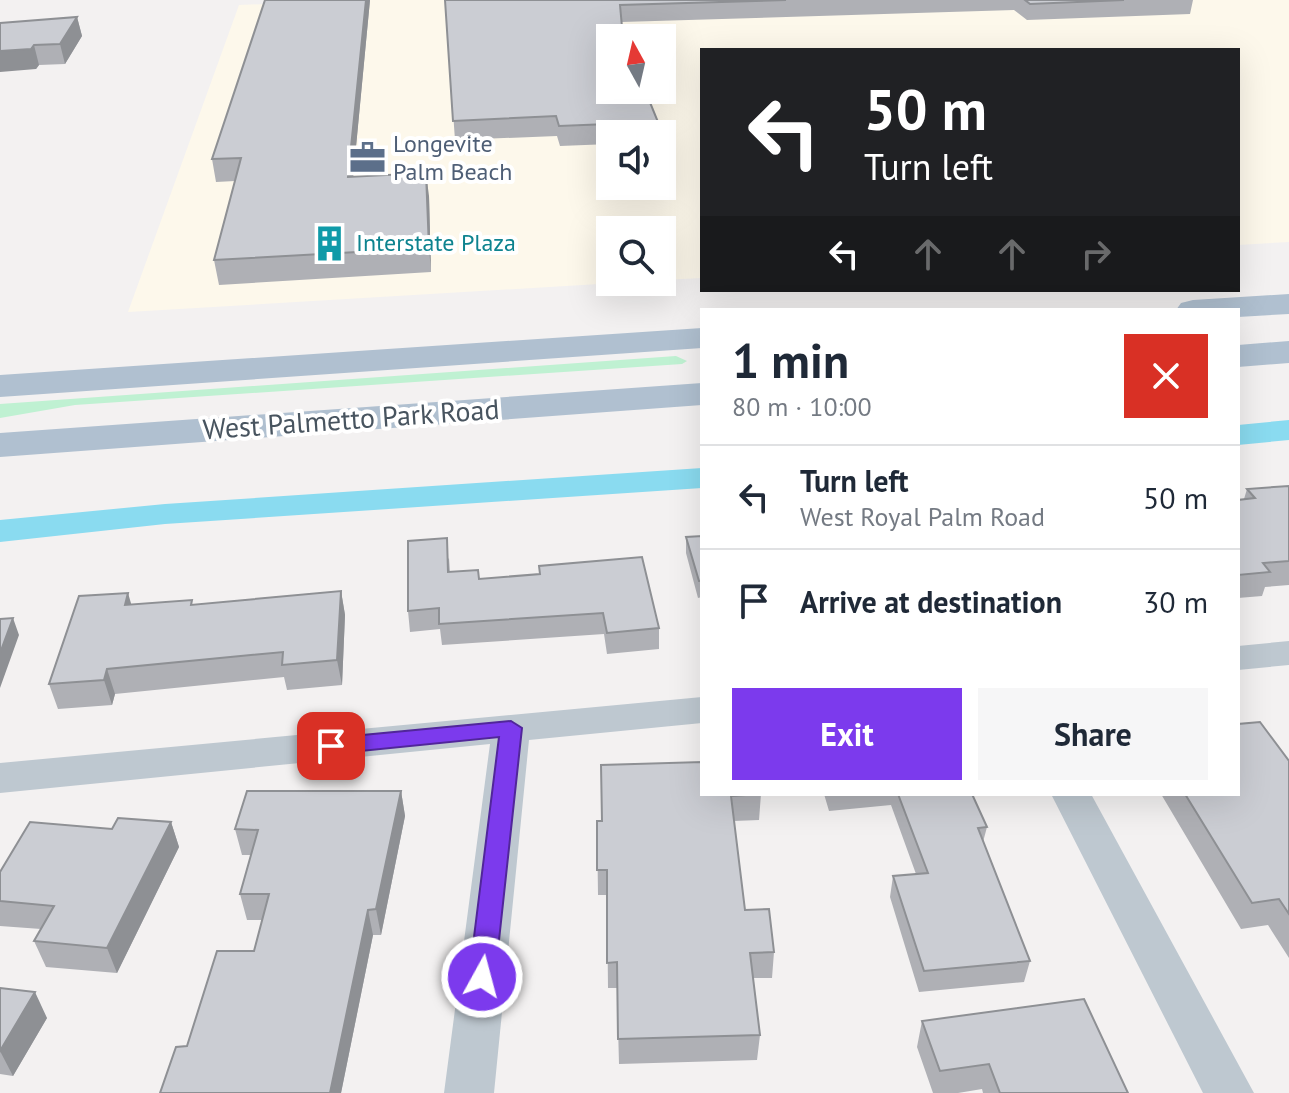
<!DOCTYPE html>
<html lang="en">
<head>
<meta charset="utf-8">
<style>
  body { margin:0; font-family:"PT Sans",sans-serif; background:#f6f6f7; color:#1f2937; height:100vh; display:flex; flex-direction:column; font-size:30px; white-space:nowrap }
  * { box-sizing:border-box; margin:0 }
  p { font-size:26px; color:#747a83 }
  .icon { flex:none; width:44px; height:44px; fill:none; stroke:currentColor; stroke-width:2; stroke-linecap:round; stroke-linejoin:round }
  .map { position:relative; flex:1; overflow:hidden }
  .sheet { position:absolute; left:700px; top:308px; width:540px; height:488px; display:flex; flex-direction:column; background:#fff; border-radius:0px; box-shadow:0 8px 32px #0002 }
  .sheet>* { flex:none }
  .guide { position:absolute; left:700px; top:48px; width:540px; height:244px; border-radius:0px; box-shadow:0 8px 32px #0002; background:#202124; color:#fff; overflow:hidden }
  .needle { width:52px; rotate:352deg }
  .buttons { position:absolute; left:596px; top:24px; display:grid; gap:16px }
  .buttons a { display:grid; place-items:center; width:80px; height:80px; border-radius:0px; background:#fff; box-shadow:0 8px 32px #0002; font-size:40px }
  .pin { position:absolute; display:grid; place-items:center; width:68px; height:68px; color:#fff; margin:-34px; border-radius:16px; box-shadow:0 4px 12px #0006 }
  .me { position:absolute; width:88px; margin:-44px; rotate:7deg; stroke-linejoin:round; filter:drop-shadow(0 0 6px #0008) }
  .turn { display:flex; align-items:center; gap:28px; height:168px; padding:0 32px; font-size:36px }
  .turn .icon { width:104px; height:104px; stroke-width:2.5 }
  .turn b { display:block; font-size:56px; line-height:68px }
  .lanes { display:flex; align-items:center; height:76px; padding:0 32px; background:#0003; justify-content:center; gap:40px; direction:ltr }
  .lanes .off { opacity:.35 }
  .round { display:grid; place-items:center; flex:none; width:84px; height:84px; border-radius:0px; background:#f6f6f7 }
  .headline { display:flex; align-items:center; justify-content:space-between; height:136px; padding:0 32px }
  h1 { font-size:48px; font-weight:600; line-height:60px }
  .button { display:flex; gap:16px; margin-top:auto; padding:16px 32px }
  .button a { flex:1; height:92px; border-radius:0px; background:#7c3aed; color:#fff; font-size:32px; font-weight:600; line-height:92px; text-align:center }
  .button a+a { background:#f6f6f7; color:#1f2937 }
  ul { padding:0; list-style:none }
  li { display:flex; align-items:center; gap:24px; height:104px; padding:0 32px; border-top:2px solid #e0e1e3 }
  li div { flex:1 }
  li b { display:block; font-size:30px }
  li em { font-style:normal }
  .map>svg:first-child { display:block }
  .commercial { fill:#fdf8eb; fill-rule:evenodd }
  .green { fill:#bff1d2 }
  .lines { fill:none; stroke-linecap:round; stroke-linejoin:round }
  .canal { fill:#8adbf0; fill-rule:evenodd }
  .minor { fill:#bec8d0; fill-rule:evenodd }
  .primary { fill:#b0c0d0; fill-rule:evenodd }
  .wall { fill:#afb0b5 }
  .shaded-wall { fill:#8e9094 }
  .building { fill:#cbcdd3; stroke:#8e9094; stroke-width:2 }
  .route { fill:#7c3aed; stroke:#51269a; stroke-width:2 }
  .labels { text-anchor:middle; stroke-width:8; stroke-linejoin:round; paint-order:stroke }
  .far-service-label { font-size:24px; fill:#4e5e75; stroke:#fff; text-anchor:start }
  .far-culture-label { font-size:24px; fill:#0d838f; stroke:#fff; text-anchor:start }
  .street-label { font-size:28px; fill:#48545f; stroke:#fff }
</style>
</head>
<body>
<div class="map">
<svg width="1289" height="1093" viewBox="0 0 1289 1093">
  <rect width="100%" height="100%" fill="#f3f1f1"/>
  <path class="commercial" d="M363 0H1289V242L1238 245V50H702V278L662 280V230H610V282H632L128 312 239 5ZM610 38H662V90H610ZM610 134H662V186H610Z"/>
  <path class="green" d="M676 356 687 361 682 364 75 405 0 418V404Z"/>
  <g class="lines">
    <path class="canal" d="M1289 420V440L1238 445V425Z
      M702 468V488L165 524 0 542V520L165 504Z"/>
    <path class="minor" d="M1289 641V665L1238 670V646Z
      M702 697V723L529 740 494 1093H444L490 744 0 793V763Z
      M1051 794H1091L1254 1093H1203Z"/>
    <path class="primary" d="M1289 294V314L1238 317V310H1176L1181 303 1193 300Z
      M702 328V348L0 397V375Z
      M1289 341V363L1238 367V345Z
      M702 383V405L0 457V433Z"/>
  </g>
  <path class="wall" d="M265 0H370L353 177 429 196 431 272 219 285 214 260 235 181 216 182 212 159Z
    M445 0H1193L1190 14 1027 20 1014 10 621 22 623 36 658 122V134H610V144L560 146 557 136 455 140Z
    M77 17 82 36 65 64 39 65 36 69 0 23Z
    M1289 486V585L1265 587 1262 596 1238 598V500L1244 499 1247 489Z
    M702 536V597L698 598 686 553V537Z
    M449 558 450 572 479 579 659 628V649L607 654 604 634 442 645 440 629 410 632 408 611Z
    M341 591 345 615 342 685 287 690 284 677 115 694 112 705 58 709 49 684 132 604 193 605Z
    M1289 761V958L1268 925 1241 929 1161 794H1238Z
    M601 765 761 794 759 820 734 821 745 910 774 952 772 978H753L760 1035 757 1060 619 1064 617 988H608L607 895H598L597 821H602Z
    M401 791 405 816 381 935H373L341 1093H160L187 1046 254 951 263 920H247L240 894 251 855H242L235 829Z
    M824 794H972L987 827 983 842 1030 961 1024 982 919 992 890 897 893 876 916 874 891 805 829 811Z
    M171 822 179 847 117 973 46 967 34 941 41 929 0 926V872Z
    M0 988 47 1018 13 1076 0 1074Z
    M922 1021 1128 1093H983L982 1089 958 1093H933L917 1047Z"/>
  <path class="shaded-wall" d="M366 0H370L351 200 348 177Z
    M77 17 82 36 65 64 60 44Z
    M34 45 39 65 36 69 0 72V51Z
    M426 173 429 196 431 272 429 248Z
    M341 591 345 615 342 685 337 660Z
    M128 593 135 617 125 605Z
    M13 618 19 635 0 688V653Z
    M107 669 115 694 112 705 104 680Z
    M401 791 405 816 381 935 376 909Z
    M171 822 179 847 117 973 107 948Z
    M368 910 373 935 341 1093H330Z
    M35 992 47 1018 13 1076 0 1051Z"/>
  <path class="building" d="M265 0H366L348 177 426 173 429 248 214 260 241 158 212 159Z
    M445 0H786L620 5 623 38H610V90H645L658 122 559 126 556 116 453 121Z
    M1025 0H1124L1030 4Z
    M77 17 60 44 34 45 31 49 0 51V23Z
    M1289 486V561L1263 563 1270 572 1238 575V500L1255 498 1247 489Z
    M702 536V581H699L686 537Z
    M447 538 448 572 478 570 479 579 540 574 539 566 642 557 659 628 607 633 603 613 439 624V608L408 611V541Z
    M341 591 337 660 282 665 283 652 107 669 104 680 49 684 79 596 128 593 125 605 192 600 191 605Z
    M13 618 0 653V619Z
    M1260 722 1289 761V914L1279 899 1252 903 1185 794H1238V724Z
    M702 762V794H761L731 796 745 910 769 909 774 952 750 953 760 1035 618 1039 617 962 607 963V870H597V821H602L601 765Z
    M247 791H401L376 909 368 910 330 1093H160L176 1047 187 1046 217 951H254L269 894H240L258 830 235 829Z
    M898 794H972L987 827 978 828 1030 961 924 971 893 876 928 873Z
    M118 818 171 822 107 948 34 941 54 906 0 901V872L30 822 112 829Z
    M0 988 35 992 0 1051Z
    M1084 999 1128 1093H1000L989 1064 940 1071 922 1021Z"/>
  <path class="route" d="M511 721 522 728 495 977 492 985 482 988 473 985 469 977 499 737 331 754 320 746 331 738Z"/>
  <defs>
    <symbol id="office-bare" viewBox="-9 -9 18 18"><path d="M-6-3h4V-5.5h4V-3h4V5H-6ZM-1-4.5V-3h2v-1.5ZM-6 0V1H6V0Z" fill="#5c6f8a" stroke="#fff" stroke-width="2.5" paint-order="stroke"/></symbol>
    <symbol id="building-bare" viewBox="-9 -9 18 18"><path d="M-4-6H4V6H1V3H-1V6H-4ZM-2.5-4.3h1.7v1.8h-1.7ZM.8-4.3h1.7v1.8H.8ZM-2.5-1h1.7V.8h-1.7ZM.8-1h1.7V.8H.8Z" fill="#0f9aa8" stroke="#fff" stroke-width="2.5" paint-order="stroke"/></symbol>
  </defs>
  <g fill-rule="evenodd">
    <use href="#office-bare" x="342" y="132" width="51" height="51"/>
    <use href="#building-bare" x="304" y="218" width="51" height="51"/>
  </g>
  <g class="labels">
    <g class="far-service-label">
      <text x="393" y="152">Longevite<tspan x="393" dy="28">Palm Beach</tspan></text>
    </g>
    <g class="far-culture-label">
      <text x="356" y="251">Interstate Plaza</text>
    </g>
    <g class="street-label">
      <text transform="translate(351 419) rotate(-4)" y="10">West Palmetto Park Road</text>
    </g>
  </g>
</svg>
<div class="buttons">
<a><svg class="needle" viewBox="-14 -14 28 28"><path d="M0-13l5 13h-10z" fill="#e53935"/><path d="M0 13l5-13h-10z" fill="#747a83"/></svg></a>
<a><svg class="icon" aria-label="sound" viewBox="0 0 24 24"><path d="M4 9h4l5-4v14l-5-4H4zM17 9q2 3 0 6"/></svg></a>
<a><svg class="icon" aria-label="search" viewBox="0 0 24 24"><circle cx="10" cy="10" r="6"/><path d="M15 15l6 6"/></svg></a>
</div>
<div class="pin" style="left:331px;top:746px;background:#d93025"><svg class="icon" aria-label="arrive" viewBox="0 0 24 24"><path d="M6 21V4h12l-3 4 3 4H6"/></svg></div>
<svg class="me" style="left:482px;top:977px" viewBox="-20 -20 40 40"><circle r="17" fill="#7c3aed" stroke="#fff" stroke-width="3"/><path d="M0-11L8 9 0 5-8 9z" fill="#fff"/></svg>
<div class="guide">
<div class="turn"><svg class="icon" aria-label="left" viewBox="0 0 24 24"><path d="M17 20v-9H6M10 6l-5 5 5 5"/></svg><div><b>50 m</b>Turn left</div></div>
<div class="lanes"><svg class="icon" aria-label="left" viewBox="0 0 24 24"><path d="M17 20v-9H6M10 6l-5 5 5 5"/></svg><svg class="icon off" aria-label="ahead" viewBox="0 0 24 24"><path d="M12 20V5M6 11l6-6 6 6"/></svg><svg class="icon off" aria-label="ahead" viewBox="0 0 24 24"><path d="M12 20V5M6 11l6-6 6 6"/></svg><svg class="icon off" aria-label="right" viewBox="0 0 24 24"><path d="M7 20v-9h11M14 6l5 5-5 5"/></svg></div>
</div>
<section class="sheet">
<div class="headline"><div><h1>1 min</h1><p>80 m · 10:00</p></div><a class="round" style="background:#d93025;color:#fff"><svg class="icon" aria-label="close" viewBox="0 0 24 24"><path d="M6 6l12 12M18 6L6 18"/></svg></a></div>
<ul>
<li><svg class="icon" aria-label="left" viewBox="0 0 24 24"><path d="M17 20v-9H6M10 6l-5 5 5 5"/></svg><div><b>Turn left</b><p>West Royal Palm Road</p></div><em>50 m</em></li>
<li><svg class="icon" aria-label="arrive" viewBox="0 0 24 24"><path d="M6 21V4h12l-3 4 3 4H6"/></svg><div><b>Arrive at destination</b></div><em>30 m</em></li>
</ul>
<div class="button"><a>Exit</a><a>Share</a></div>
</section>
</div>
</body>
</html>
